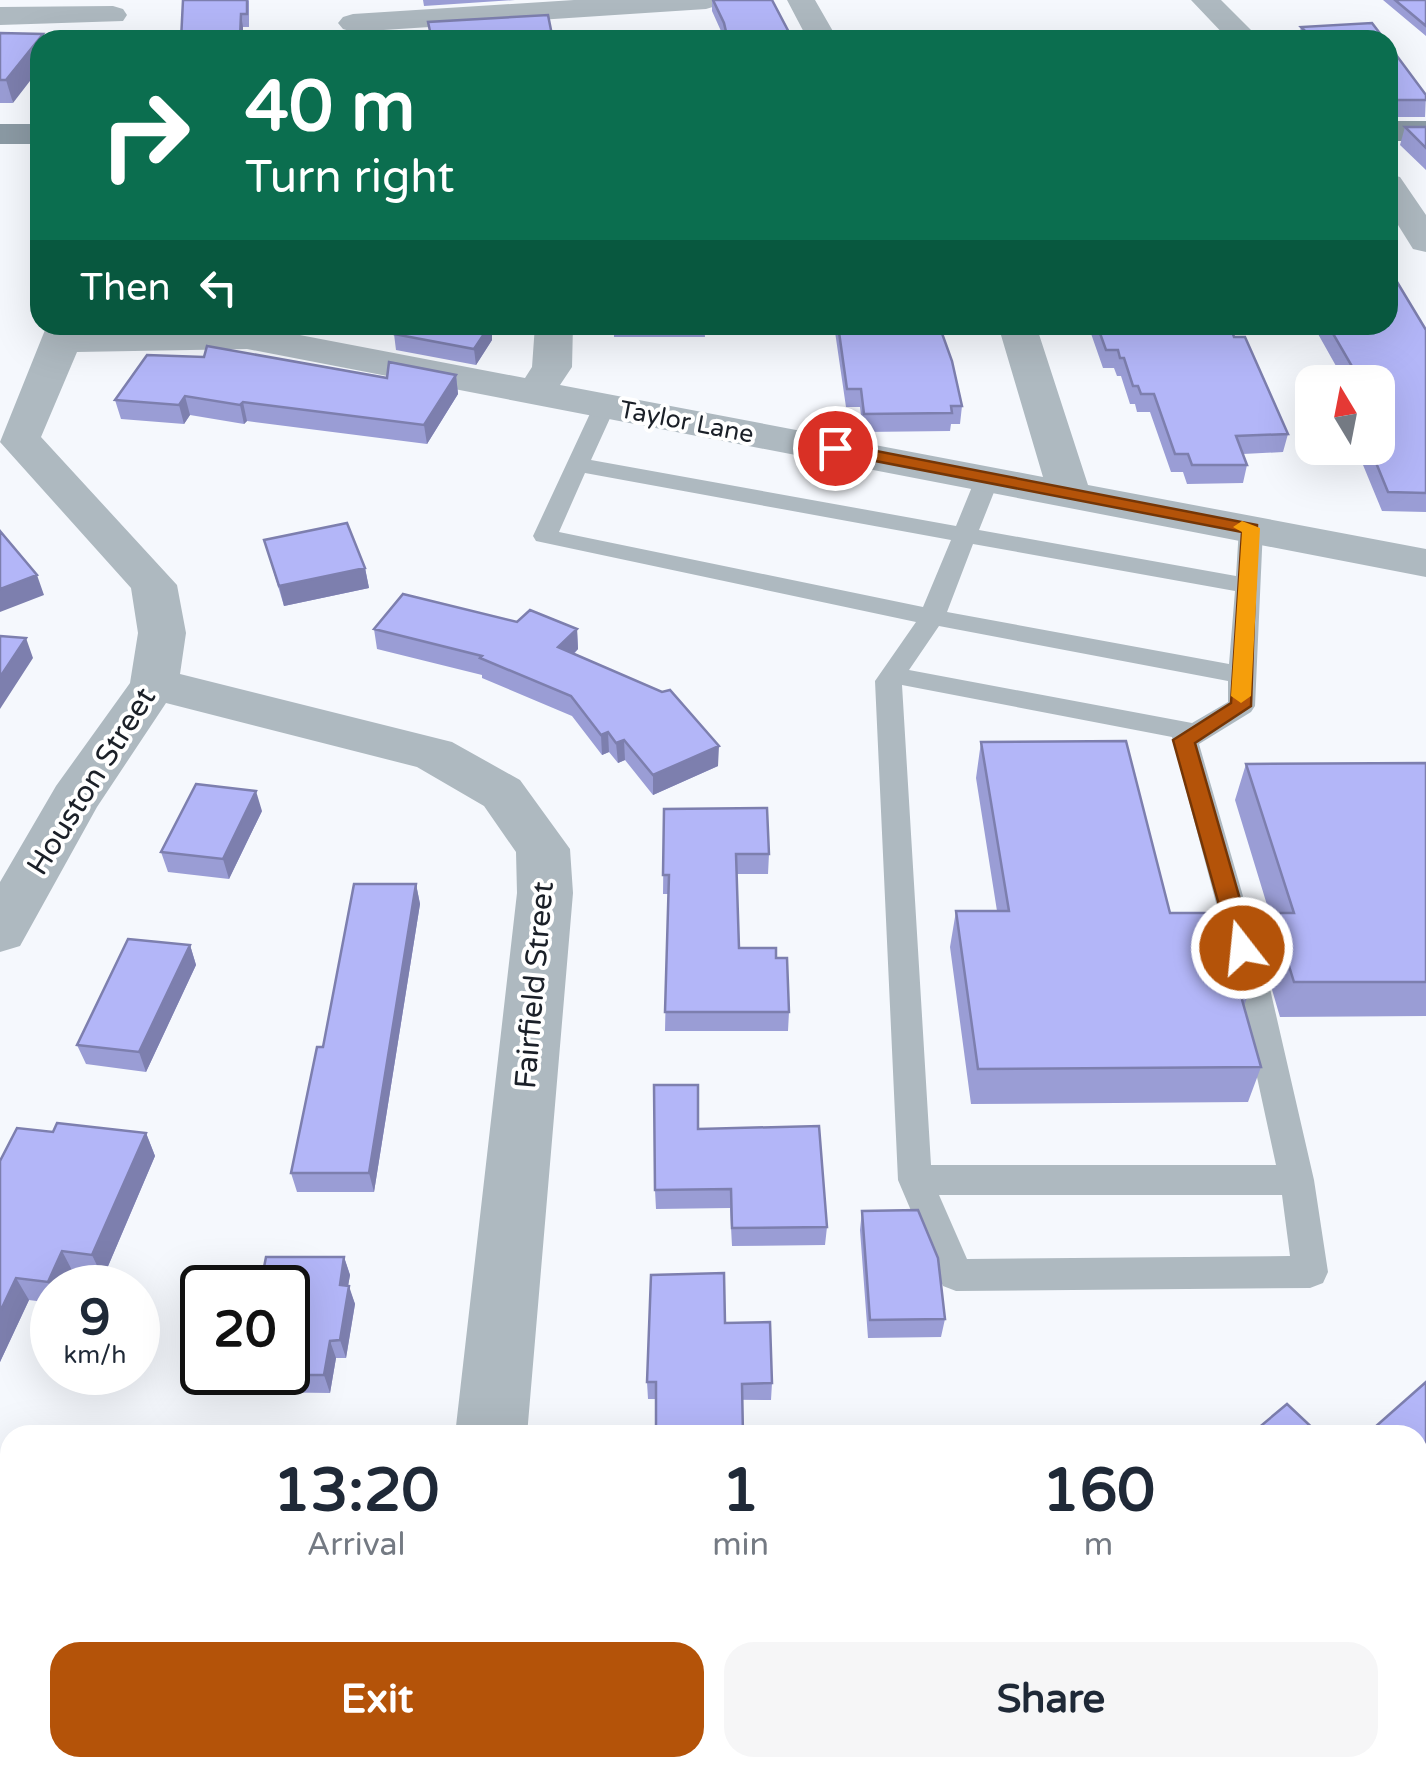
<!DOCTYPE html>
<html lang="en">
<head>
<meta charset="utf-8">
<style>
  body { margin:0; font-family:"Varela Round",sans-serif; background:#f6f6f7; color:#1f2937; height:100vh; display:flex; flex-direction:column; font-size:38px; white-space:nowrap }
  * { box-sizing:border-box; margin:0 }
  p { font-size:32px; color:#747a83 }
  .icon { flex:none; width:55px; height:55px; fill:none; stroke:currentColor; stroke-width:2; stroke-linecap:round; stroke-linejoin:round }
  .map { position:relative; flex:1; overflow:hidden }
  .drawer { position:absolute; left:0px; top:1425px; width:1428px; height:352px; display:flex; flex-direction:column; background:#fff; border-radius:30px 30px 0 0; box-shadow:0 10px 40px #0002 }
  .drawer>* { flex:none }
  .banner { position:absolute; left:30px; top:30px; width:1368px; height:305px; border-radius:30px; box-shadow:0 10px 40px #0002; background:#0b6e4f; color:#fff; overflow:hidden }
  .needle { width:65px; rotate:350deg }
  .buttons { position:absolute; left:1295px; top:365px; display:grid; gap:20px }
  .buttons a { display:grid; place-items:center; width:100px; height:100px; border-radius:20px; background:#fff; box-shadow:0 10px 40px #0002; font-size:50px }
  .speed { position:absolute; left:30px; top:1265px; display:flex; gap:20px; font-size:50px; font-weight:700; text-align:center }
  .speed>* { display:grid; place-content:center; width:130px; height:130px; border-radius:50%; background:#fff; box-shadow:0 10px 40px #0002; line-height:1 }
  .speed small { font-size:25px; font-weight:400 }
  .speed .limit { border:5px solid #111; border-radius:15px; background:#fff; color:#111 }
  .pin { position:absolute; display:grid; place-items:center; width:85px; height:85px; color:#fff; margin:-42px; border:5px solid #fff; border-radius:50%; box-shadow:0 2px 10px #0007 }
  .me { position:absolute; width:110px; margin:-55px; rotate:344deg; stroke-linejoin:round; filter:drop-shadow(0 0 8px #0008) }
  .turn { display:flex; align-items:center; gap:35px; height:210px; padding:0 50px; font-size:45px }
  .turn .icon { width:130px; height:130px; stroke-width:2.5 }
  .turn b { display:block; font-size:70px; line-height:85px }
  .then { display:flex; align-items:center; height:95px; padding:0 50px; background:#0003; gap:20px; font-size:38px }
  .eta { display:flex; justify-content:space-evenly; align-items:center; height:170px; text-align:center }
  .eta b { font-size:60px; font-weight:800; line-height:70px }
  .cta { display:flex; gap:20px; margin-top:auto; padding:20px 50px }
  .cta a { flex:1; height:115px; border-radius:30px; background:#b45309; color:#fff; font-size:40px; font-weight:800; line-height:115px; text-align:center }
  .cta a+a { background:#f6f6f7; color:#1f2937 }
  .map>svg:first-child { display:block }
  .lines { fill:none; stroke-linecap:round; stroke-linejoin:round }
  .lane { fill:#aeb9c0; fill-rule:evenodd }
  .street { fill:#aeb9c0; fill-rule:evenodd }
  .secondary { fill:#8b9aa4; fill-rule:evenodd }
  .wall { fill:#9a9dd5 }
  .shaded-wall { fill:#7d7fae }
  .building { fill:#b3b6f8; stroke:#7d7fae; stroke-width:2.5 }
  .route { fill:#b45309; stroke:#753606; stroke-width:2.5 }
  .slow { fill:#f59e0b }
  .labels { text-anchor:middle; stroke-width:8; stroke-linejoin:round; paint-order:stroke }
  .far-street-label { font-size:25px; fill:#1b2028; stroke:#fff }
  .street-label { font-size:30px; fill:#1b2028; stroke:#fff }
</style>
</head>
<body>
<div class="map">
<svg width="1426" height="1776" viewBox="0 0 1426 1776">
  <rect width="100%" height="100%" fill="#f5f8fd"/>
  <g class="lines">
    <path class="lane" d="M605 398 616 405 591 460 956 526 976 477 988 470 1000 477 979 530 1236 576 1239 528 1251 521 1260 523 1263 528 1255 706 1251 712 1199 744 1258 948 1254 956 1243 960 1232 956 1228 948 1172 737 902 685 931 1165H1276L1236 980 1241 971 1252 968 1263 971 1268 980 1314 1180 1328 1272 1323 1283 1310 1288 956 1291 943 1286 898 1180 875 681 916 622 536 541 533 536 594 405ZM585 473 951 540 923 607 559 532ZM973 544 1235 591 1229 664 947 612ZM939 626 1228 681V702L1192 723 909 670ZM939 1195H1282L1290 1256 967 1259Z"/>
    <path class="street" d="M574 0H720L716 6 706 9 353 32 343 29 338 23 343 17 353 14Z
      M787 0H815L838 40H808Z
      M1191 0H1221L1261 40H1229Z
      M113 6 123 9 127 15 123 21 0 25V7Z
      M1388 174 1400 177 1426 215V252L1413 249 1388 209Z
      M47 325H85L84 329 247 325 525 378 532 367 535 325H573L572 367 560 385 1043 477 998 325H1036L1088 485 1426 549V577L247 349 77 352 41 437 177 585 186 633 180 674 452 742 520 780 570 849 573 893 527 1435H455L517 893 516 852 484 806 417 767 166 703 97 807 20 946 0 952V882L56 786 130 683 138 633 131 588 0 442Z
      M416 1768H498L497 1776H415Z"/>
    <path class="secondary" d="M1388 121H1426V141H1388Z
      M0 124H40V144H0Z"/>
  </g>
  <path class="wall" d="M249 0V27H243V40H181Z
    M423 0H515L424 6Z
    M712 0H772L793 40H725L712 11Z
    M1383 0H1426V36Z
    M1301 27 1385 40H1298Z
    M0 33 13 103H0Z
    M1388 44 1426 95 1425 117H1388V119Z
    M1405 127H1426V170L1400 145Z
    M605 325H704L705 337H614V329H605Z
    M834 325H939L962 406 960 424H951L950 431 863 432 860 407H846Z
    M1088 325H1230L1234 337 1288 434 1283 452 1243 454 1247 465 1243 483 1187 484 1183 472H1171L1150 412H1137L1135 404H1130L1121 376H1117L1114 368H1103Z
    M1313 325H1388L1426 330V512L1382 511 1356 448H1378V382H1345Z
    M394 334 492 340 476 365 396 350Z
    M456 375 458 394 427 444 247 421 244 424 190 415 184 424 121 419 115 400 387 378Z
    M264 540 365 568 369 588 284 606Z
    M517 622 577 629 578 649 574 654 718 766 653 795 625 760 618 763 609 752 602 755 572 716 482 678V675L377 649 374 629Z
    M981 742 1170 913 1243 924 1254 928 1268 924 1271 918 1235 800 1246 764 1426 763V1016L1280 1017 1266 969 1251 964 1249 965 1253 982 1244 1006 1261 1067 1248 1102 971 1104 950 947 956 911H997L976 778Z
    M664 809 769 854 768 874H737L739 948 776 958 789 1012 788 1031H665L668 894H663Z
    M262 811 229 879 168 872 161 852Z
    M416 884 420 904 374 1192H297L291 1173 323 1047Z
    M190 945 196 965 146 1072 86 1064 77 1045Z
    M698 1129 827 1227 825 1245 732 1246 730 1208 656 1209 655 1190Z
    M53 1132 146 1133 155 1156 103 1278 74 1274 68 1288H52V1303L29 1300 0 1362V1161Z
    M862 1211 945 1319 941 1337 868 1338 860 1230Z
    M344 1257 350 1275 348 1286 355 1304 346 1358H336L330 1393 248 1392 241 1375Z
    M725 1323 772 1383 771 1400 648 1399 647 1382Z
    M1426 1382V1574L1418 1566V1435Z
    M1091 1768H1137L1134 1776H1104Z
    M1226 1768H1379L1371 1776H1223Z"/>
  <path class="shaded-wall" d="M241 14 243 27V40H241Z
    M43 34 44 40H40V68L13 103 6 80Z
    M490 325H492V340L476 365 474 349Z
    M456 375 458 394 427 444 424 425Z
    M185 396 190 415 184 424 179 405Z
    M243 402 247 421 244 424 240 405Z
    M365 568 369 588 284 606 279 586Z
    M37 575 44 595 0 612V589Z
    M577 629 578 649 559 667 558 647Z
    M26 638 33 658 0 709V677Z
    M608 732 609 752 602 755 601 735Z
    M624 740 625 760 618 763 616 743Z
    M719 746 718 766 653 795V775Z
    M256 791 262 811 229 879 223 859Z
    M416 884 420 904 374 1192 369 1173Z
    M1263 929 1251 964 1240 967 1245 943 1252 932Z
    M190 945 196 965 146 1072 139 1052Z
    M146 1133 155 1156 103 1278 92 1255Z
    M62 1251 74 1274 68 1288H52V1291L48 1282Z
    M344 1257 350 1275 345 1303 340 1285Z
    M16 1278 29 1300 0 1362V1312Z
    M349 1286 355 1304 346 1358 340 1340Z
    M330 1341 336 1358 330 1393 324 1375Z
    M1426 1551V1555L1418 1566V1561Z
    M285 1768H298L296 1776H284Z"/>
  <path class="building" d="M183 0H247V14H241L240 38 181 40Z
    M713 0H772L793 40H728L724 23Z
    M1395 0H1426V26Z
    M548 15 553 40H432L428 22Z
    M1372 23 1385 40H1314L1301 27Z
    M0 33 43 34 6 80H0Z
    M1388 44 1426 95V100H1393L1389 112 1388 111Z
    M1405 127H1426V148Z
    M1388 267 1426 330V493L1388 492 1370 448H1378V382H1361L1328 325H1388Z
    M395 325H490L474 349 394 334Z
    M838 325H939L952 361 962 406H951L952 413 864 414 861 389H847Z
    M1097 325H1230L1234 337H1245L1288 434 1236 436 1247 465H1192L1188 454H1175L1154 394H1141L1138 386H1133L1124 358H1120L1118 350H1106Z
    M207 346 387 378 389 362 456 375 424 425 243 402 240 405 185 396 179 405 115 400 147 355 204 357Z
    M347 523 365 568 279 586 264 540Z
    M0 531 37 575 0 589Z
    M403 594 517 622 530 610 577 629 558 647 662 692 670 690 719 746 653 775 624 740 616 743 608 732 601 735 571 696 480 658 482 656 374 629Z
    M0 636 26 638 0 677Z
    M1126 741 1170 913H1236L1243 924 1254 928 1268 924 1274 913H1294L1246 764 1426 763V982H1294L1279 934 1263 929 1252 932 1245 943 1253 982H1237L1261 1067 978 1069 956 911H1009L981 742Z
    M196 784 256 791 223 859 161 852Z
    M767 808 769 854H736L739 948H776V958H787L789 1012H665L669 875H663L664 809Z
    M354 884H416L369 1173H291L317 1047H323Z
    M128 939 190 945 139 1052 77 1045Z
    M654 1085H698V1129L819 1126 827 1227 732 1228 731 1189 655 1190Z
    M57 1123 146 1133 92 1255 62 1251 48 1282 16 1278 0 1312V1161L17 1128 53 1132Z
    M918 1210 938 1258 945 1319 870 1320 862 1211Z
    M266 1257H344L340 1285 349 1286 340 1340 330 1341 324 1375H241L242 1372H288V1288H260Z
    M724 1273 725 1323 770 1322 772 1383 742 1384 743 1435H656V1382H647L651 1275Z
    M1426 1382V1551L1421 1556 1418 1553V1435H1366Z
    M1287 1404 1320 1435H1250Z
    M128 1768H285L284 1776H127Z
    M1119 1768H1137L1134 1776Z
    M1250 1768H1371L1368 1776H1345L1342 1775V1776H1263Z
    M723 1773V1776H632V1775Z"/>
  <path class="route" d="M835 443 1257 525 1251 706 1195 743 1254 948 1251 954 1242 957 1231 948 1173 740 1231 703 1242 532 829 452 826 448Z"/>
  <path class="slow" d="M1242 521 1260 528 1251 696 1241 703 1231 696 1242 532 1233 527Z"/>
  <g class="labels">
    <g class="far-street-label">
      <text transform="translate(687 421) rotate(11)" y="9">Taylor Lane</text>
    </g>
    <g class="street-label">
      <text transform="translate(91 781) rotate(-58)" y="10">Houston Street</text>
      <text transform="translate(534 985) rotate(-85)" y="10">Fairfield Street</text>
    </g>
  </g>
</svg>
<div class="buttons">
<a><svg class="needle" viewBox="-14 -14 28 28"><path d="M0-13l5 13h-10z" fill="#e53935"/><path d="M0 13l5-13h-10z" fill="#747a83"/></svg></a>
</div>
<div class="speed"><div>9<small>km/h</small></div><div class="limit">20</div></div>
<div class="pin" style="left:835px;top:448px;background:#d93025"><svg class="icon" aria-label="arrive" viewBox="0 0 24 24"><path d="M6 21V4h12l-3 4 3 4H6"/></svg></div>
<svg class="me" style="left:1242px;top:948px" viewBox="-20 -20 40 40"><circle r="17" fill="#b45309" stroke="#fff" stroke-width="3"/><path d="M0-11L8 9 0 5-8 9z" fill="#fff"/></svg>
<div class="banner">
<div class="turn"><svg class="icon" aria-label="right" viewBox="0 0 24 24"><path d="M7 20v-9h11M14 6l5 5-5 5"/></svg><div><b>40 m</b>Turn right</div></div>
<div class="then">Then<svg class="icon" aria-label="left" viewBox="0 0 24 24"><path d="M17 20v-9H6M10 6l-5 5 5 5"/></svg></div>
</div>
<section class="drawer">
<div class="eta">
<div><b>13:20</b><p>Arrival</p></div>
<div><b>1</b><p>min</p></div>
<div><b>160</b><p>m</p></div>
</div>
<div class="cta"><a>Exit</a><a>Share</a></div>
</section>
</div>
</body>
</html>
